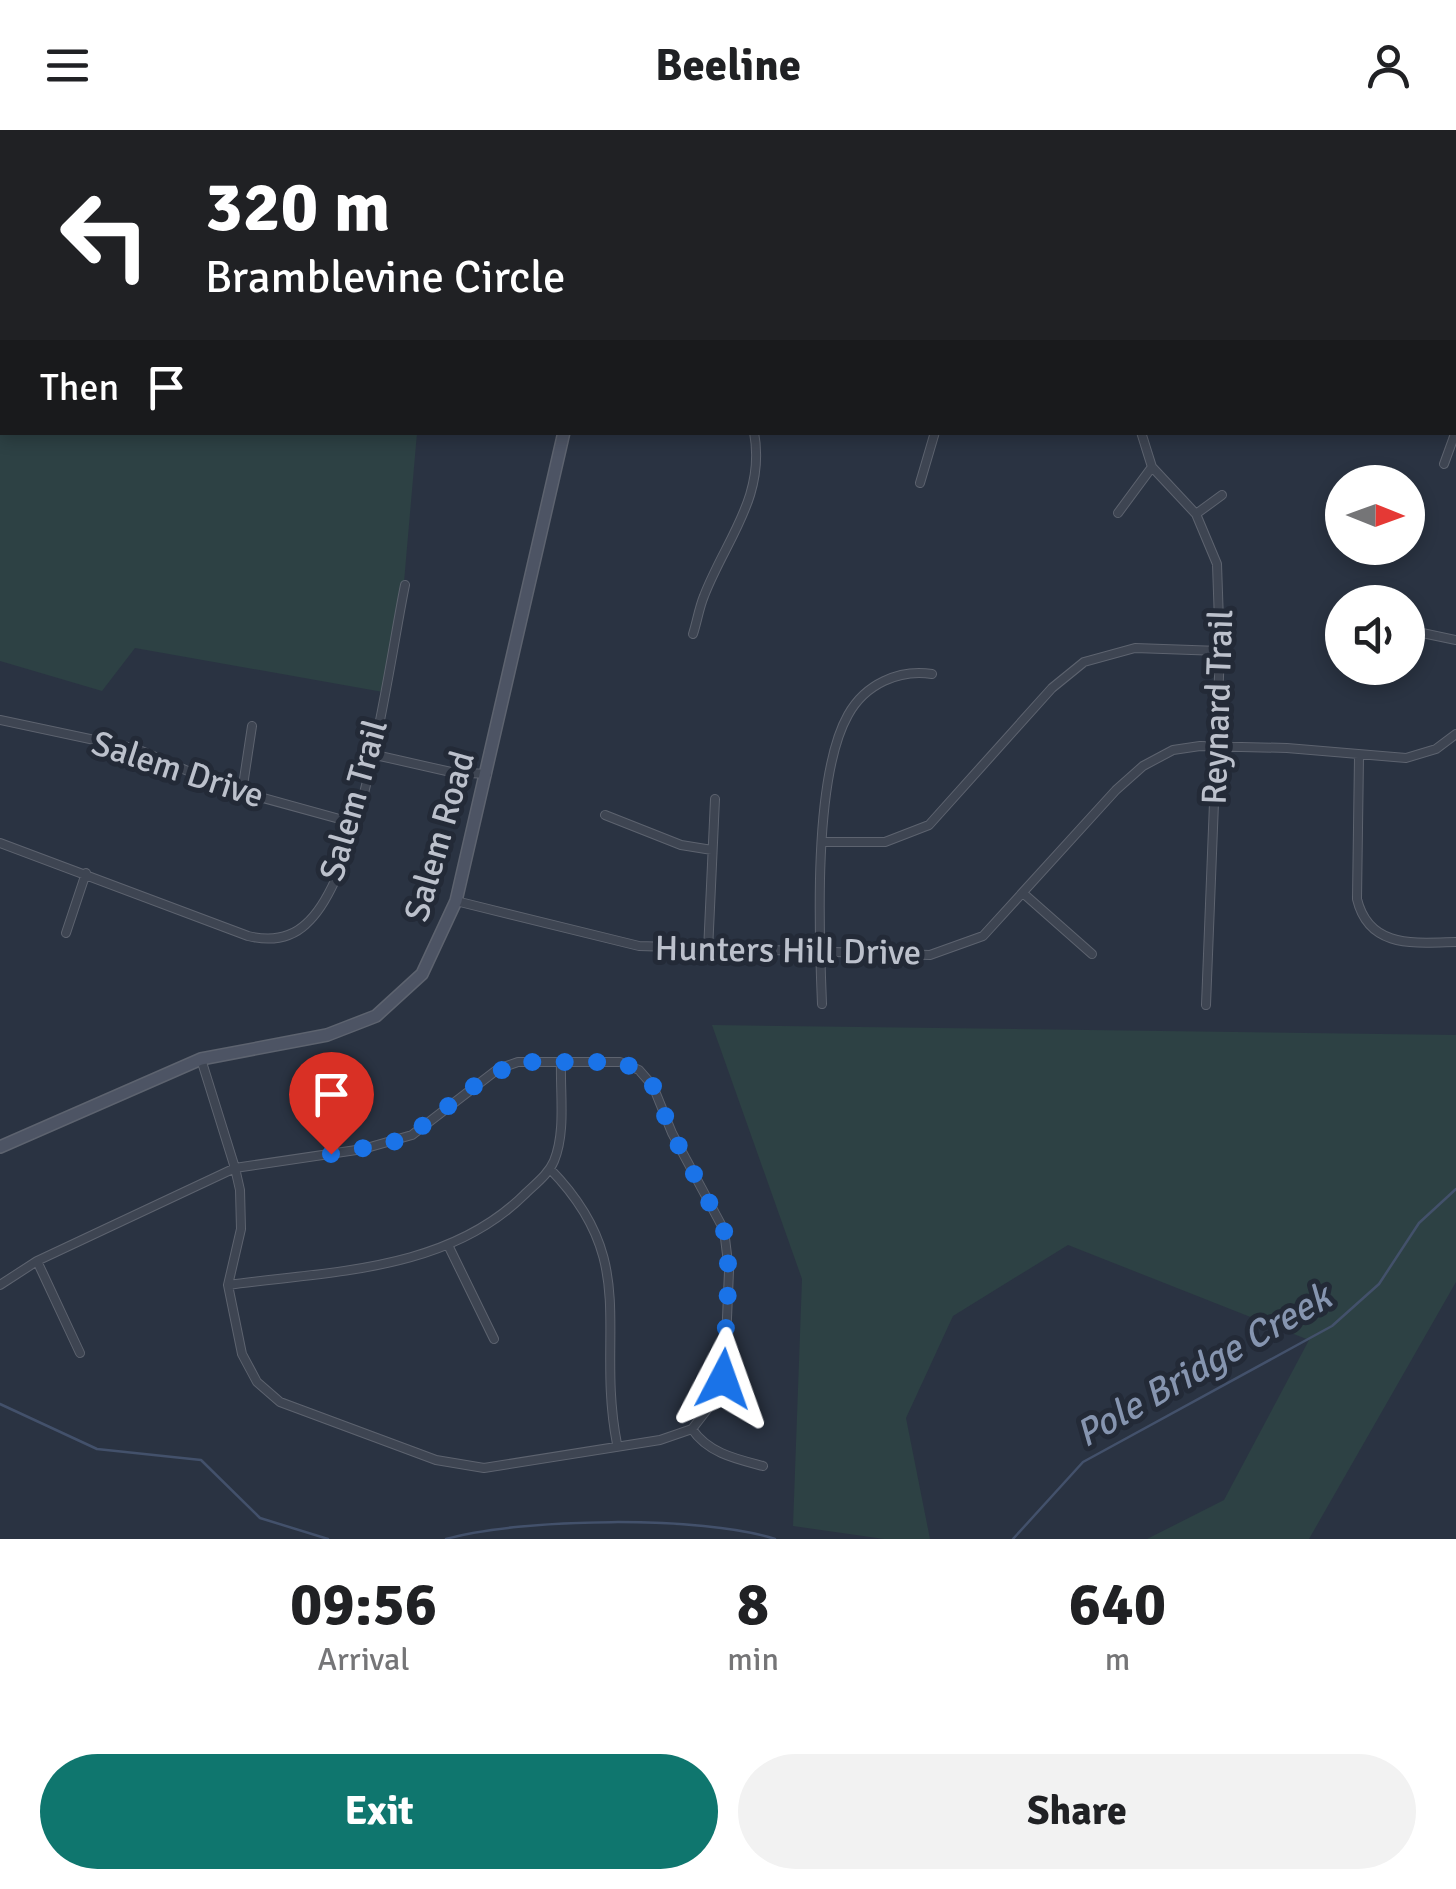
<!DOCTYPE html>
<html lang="en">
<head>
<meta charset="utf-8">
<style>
  body { margin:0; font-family:Signika,sans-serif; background:#f2f2f2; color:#202124; height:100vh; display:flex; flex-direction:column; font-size:38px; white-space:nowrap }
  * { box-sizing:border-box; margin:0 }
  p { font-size:32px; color:#757577 }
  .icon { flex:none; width:55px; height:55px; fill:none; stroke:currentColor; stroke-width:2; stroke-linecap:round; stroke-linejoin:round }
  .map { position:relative; height:1409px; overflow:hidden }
  .sheet { display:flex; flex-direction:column; background:#fff; flex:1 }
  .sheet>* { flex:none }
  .banner { position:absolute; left:0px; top:0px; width:1458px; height:305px; box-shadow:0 5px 15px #0003; background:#202124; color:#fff; overflow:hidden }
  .needle { width:65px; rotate:91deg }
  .controls { position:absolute; left:1325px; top:335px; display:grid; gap:20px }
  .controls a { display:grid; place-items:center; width:100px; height:100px; border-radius:50%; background:#fff; box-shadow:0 5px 15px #0003; font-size:50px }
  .pin { position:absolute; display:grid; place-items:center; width:85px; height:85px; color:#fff; margin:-102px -42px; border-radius:50% 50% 50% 0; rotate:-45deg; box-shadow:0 0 10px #0007 }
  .pin .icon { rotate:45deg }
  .me { position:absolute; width:110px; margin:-55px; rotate:4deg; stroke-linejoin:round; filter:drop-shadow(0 0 8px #0008) }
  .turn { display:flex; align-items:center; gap:35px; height:210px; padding:0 40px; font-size:45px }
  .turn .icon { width:130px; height:130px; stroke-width:2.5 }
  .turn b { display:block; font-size:70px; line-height:85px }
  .then { display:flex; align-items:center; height:95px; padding:0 40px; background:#0003; gap:20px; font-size:38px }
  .eta { display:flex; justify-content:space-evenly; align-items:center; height:170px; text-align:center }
  .eta b { font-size:60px; font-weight:700; line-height:70px }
  .button { display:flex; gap:20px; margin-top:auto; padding:20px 40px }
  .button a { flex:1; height:115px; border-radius:60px; background:#0f766e; color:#fff; font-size:40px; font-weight:700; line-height:115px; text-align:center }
  .button a+a { background:#f2f2f2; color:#202124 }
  header { display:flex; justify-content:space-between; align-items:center; height:130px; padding:0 40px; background:#fff; font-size:45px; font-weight:700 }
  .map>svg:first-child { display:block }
  .green { fill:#2d4144 }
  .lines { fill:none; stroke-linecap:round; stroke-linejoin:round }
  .stream { stroke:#43516b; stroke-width:2.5 }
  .street-casing { stroke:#5d636f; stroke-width:10 }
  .secondary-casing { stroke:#5d636f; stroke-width:14 }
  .street { stroke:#3e4552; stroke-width:8 }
  .secondary { stroke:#4d5464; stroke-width:11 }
  .route { stroke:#1a73e8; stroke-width:18; stroke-dasharray:0 32.4 }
  .labels { text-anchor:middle; stroke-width:10; stroke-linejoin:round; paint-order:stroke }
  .street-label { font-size:35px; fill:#bcc1cc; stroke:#232a37 }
  .water-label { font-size:38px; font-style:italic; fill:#8695b0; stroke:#232a37 }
</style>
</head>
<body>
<header><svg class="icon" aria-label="menu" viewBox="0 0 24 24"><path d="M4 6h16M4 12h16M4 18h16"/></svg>Beeline<svg class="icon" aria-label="person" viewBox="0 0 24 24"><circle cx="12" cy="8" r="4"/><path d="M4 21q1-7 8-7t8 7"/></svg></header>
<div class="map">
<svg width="1456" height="1409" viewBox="0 0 1456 1409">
  <rect width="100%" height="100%" fill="#2a3342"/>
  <path class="green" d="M0 226 2 302 417 303 404 452 383 562 135 518 102 561 0 531Z
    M712 895 1456 905V1152L1309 1409H1147L1224 1370 1309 1210 1068 1115 953 1186 906 1288 930 1409H884L793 1396 802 1149Z"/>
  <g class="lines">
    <path class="stream" d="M0 1274 97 1319 201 1330 260 1388 328 1409
      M446 1409C520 1388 703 1385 775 1409
      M1013 1409 1083 1332 1332 1196 1379 1154 1419 1093 1456 1059"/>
    <defs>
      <path id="street" d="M932 0 933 2
        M1047 0 1049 2
        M1376 0 1379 2
        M1016 2 1022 0
        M0 121H2
        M1455 131 1456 133
        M1141 302 1152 337 1196 384 1217 434 1220 521 1206 875
        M1444 334 1456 301
        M920 353 935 302
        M1118 383 1152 337
        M1196 384 1222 365
        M1333 498H1342
        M1408 500 1456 510
        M693 504C697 492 699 478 704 466 726 409 766 367 754 302
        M0 590 137 619 227 658 354 693
        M371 624 451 642 487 644
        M1359 627 1357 769C1369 819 1415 813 1456 812
        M242 662 252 596
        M605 685 681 715 712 720
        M824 712H885L929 695 1052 558 1084 532 1135 518 1220 521
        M0 713 248 806C269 811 290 809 306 794 363 744 389 532 405 455
        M1024 764 1092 824
        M456 771 639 816 930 825 983 806 1116 660 1143 636 1173 620 1200 616 1287 618 1406 628 1436 619 1456 604
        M66 803 86 743
        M708 821 715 669
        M822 874C819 802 813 647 848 585 865 554 899 539 932 544
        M550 1039C642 1133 595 1201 617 1314
        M449 1117 494 1209
        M37 1131 80 1223
        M0 1155 37 1131 235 1038 363 1019 412 1005 498 939 518 932H620L639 940 653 956 672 1003 724 1100 729 1141 725 1235 716 1268 692 1299 660 1310 484 1338 436 1330 280 1272 257 1252 242 1224 228 1155 241 1099 240 1060 235 1038 201 929
        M228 1155C329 1141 446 1142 524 1065 534 1055 548 1045 554 1031 566 1002 560 963 561 931
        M692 1299C708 1323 736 1329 763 1336"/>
      <path id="secondary" d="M645 2 648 0
        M0 1017 201 929 327 905 376 886 422 844 456 771 564 302"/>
    </defs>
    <use href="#street" class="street-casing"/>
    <use href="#secondary" class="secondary-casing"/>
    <use href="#street" class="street"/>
    <use href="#secondary" class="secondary"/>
  </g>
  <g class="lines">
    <path class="route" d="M331 1024 391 1013 412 1004 482 950 518 932H620L639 940 653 956 672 1003 724 1100 729 1142 723 1249"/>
  </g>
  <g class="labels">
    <g class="street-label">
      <text transform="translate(1217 577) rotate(-88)" y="12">Reynard Trail</text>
      <text transform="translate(178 639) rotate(18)" y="12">Salem Drive</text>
      <text transform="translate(353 670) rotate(-74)" y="12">Salem Trail</text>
      <text transform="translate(439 706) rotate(-74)" y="12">Salem Road</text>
      <text transform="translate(788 820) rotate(1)" y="12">Hunters Hill Drive</text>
    </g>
    <g class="water-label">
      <text transform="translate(1203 1235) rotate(-30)" y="13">Pole Bridge Creek</text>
    </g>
  </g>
</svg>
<div class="controls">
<a><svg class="needle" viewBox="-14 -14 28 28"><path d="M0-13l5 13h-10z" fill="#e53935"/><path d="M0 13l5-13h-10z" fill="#757577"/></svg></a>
<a><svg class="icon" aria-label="sound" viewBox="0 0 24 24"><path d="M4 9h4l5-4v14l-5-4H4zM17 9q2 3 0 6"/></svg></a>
</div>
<div class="pin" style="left:331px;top:1024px;background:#d93025"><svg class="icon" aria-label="arrive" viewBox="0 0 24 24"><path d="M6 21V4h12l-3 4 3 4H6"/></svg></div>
<svg class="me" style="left:723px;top:1249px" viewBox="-20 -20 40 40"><path d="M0-17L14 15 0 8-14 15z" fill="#1a73e8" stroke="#fff" stroke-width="4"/></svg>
<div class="banner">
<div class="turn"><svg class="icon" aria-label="left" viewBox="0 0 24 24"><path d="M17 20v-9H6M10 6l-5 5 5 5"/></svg><div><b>320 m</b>Bramblevine Circle</div></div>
<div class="then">Then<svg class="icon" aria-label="arrive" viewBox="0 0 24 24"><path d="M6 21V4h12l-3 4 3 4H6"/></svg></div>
</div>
</div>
<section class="sheet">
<div class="eta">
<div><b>09:56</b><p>Arrival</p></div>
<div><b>8</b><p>min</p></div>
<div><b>640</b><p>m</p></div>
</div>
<div class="button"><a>Exit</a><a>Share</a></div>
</section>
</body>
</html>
